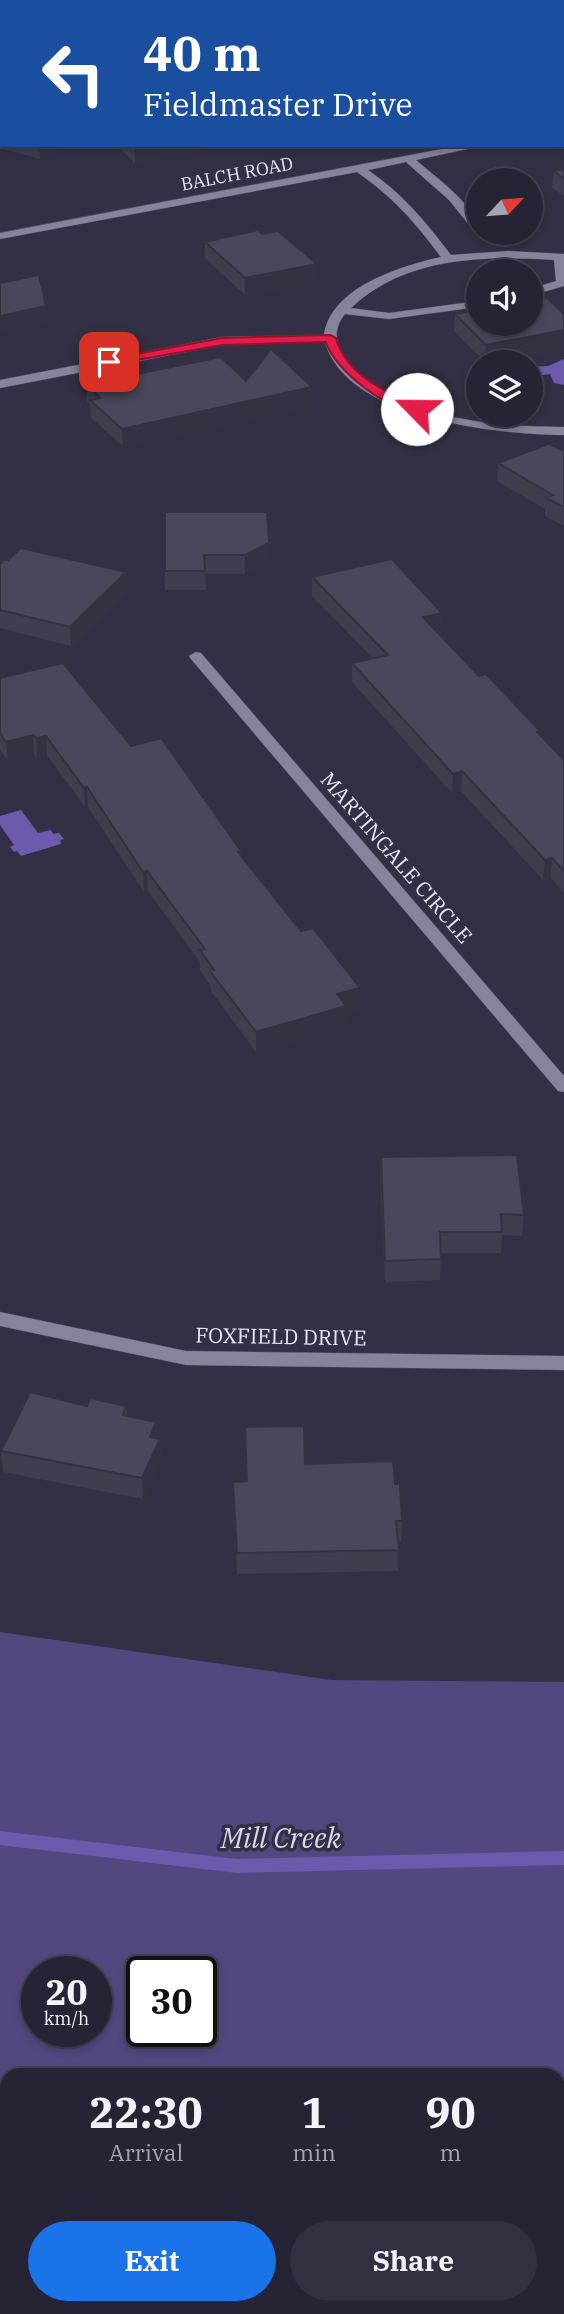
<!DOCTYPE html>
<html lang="en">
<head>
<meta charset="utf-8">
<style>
  body { margin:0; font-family:"IBM Plex Serif",serif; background:#323040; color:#f1f3f6; height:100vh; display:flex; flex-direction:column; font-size:26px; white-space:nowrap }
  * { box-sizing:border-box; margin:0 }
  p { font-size:23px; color:#a4a4ac }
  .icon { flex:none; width:38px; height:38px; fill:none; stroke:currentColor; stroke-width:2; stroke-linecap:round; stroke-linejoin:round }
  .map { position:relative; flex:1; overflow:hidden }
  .details { position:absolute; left:0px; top:2068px; width:565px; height:247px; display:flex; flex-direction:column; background:#262434; border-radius:21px 21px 0 0; box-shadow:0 4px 10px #0003,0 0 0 2px #42414f }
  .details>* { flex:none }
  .hud { position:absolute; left:0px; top:0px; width:565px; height:147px; box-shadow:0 4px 10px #0003,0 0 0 2px #42414f; background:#1a4fa0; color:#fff; overflow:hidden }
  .needle { width:46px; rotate:64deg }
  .controls { position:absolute; left:466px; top:168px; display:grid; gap:14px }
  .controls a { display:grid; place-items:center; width:77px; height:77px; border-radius:50%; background:#262434; box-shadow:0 4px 10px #0003,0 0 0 2px #42414f; font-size:35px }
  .speed { position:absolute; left:21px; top:1956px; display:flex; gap:14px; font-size:35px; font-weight:700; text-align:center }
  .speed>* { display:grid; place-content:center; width:91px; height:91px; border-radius:50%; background:#262434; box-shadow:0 4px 10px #0003,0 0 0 2px #42414f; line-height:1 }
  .speed small { font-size:18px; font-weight:400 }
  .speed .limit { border:4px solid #111; border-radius:10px; background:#fff; color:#111 }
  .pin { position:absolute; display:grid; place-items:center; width:60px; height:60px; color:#fff; margin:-30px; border-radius:14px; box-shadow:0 4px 10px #0006 }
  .me { position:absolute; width:77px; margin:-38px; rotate:293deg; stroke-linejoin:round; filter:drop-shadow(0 0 5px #0008) }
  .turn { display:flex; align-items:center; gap:24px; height:147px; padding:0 28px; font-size:32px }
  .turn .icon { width:91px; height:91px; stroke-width:2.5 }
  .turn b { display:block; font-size:49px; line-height:60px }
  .eta { display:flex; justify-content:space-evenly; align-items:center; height:119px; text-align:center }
  .eta b { font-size:42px; font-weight:700; line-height:49px }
  .primary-button { display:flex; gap:14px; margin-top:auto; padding:14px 28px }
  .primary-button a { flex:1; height:80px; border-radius:42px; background:#1a73e8; color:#fff; font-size:28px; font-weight:700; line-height:80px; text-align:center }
  .primary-button a+a { background:#323040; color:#f1f3f6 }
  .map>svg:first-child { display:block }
  .green { fill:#52477f; fill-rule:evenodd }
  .water { fill:#6c5aad }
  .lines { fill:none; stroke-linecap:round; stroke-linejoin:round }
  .stream { fill:#6c5aad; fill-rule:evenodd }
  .minor-casing { stroke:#504d5f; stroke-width:1 }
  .minor { fill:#86839b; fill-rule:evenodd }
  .wall { fill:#403d4f }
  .shaded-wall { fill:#343240 }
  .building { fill:#4a475c; stroke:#343240; stroke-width:2 }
  .route { fill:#e11d48; stroke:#92132f; stroke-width:2 }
  .labels { text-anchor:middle; stroke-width:7; stroke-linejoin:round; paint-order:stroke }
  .far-street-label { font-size:18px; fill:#e7e5f3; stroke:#333045 }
  .street-label { font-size:21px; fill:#e7e5f3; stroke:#333045 }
  .near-water-label { font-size:28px; font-style:italic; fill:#dad7ee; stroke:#333045 }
</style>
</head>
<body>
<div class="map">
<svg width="564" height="2314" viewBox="0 0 564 2314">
  <rect width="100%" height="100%" fill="#333045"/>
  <path class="green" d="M0 1632 331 1680 564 1682V2314H348L328 2308H558V2076H7V2308H15L0 2314ZM37 1972H96V2032H37ZM142 1972H201V2032H142Z"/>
  <path class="water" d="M564 359V385L554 383 550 374 530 377V367L548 366Z
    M21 810 38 833 51 830 53 834 59 833 64 839 60 840 61 844 21 856 17 851 14 852 10 847 14 845 0 825V816Z
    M15 2308H328L348 2314H4Z"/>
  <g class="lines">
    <path class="stream" d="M0 1831 237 1859 564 1851V1865L237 1873 0 1845Z"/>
    <defs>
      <path id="minor" d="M463 145H486L416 160C435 177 478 206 478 232L474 231 449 200 406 162 368 170C404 195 424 220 451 255L508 251 564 254V286L530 296V289L556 281 554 260C484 255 404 257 351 308L389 313 478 301V307L389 319 345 314C332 330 335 347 348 362 400 420 491 426 564 427V435C498 434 347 420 325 342L222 345 0 388V380L222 337 324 335C331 287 401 266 441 257 413 220 395 199 357 172L0 239V233Z
        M196 652 201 653 564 1076V1092L558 1091 191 659 189 656Z
        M0 1312 186 1351 564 1356V1370L186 1365 0 1326Z"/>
    </defs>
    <use href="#minor" class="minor-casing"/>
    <use href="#minor" class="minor"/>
  </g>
  <path class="wall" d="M84 0H534L535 2H86Z
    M2 118V145H68L40 159 0 148V119Z
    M116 145H213V148L135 163Z
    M564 169V196L552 188 554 171Z
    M262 234 317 264V281L245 295 205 258V242Z
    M455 314 564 348 485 362 454 331Z
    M246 381 312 405 123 446 91 418 90 405 87 401V384Z
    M564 451V526L545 516V509L497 481 498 463Z
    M165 512 269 561 245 574H205L206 590H165Z
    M0 564 127 590 71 646 0 628Z
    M312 577 442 613 441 631 437 632 479 676 564 760V893L551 878 543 880 461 791 452 793 352 682V663L373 658 312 596Z
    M0 678 131 746 241 851V855L301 931 360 988V1008L346 1012V1026L256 1052 211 991 210 985 200 970V962L148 891 144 892 88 807H85L47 755 37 757 34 754 8 761 0 750Z
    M381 1157 524 1215 522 1236 502 1235 501 1253H441L440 1280 385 1282 380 1178Z
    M87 1406H126L127 1416 157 1439H160L161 1460 143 1499 3 1472 1 1451Z
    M245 1427 305 1464 395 1484 402 1521 401 1542H398V1571L237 1574 233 1482 246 1481Z"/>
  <path class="shaded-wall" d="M0 42H2V58H0Z
    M39 145H68L40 159Z
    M142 145H213V148L135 163 134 147Z
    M317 264V281L245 295V278Z
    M46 306 47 323 0 333V316Z
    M564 330V348L485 362 486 345Z
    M312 387V405L123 446 122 429Z
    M269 543V561L245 574V555Z
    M126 572 127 590 71 646 70 627Z
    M442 613 441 631 422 636 423 617Z
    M33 735 34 754 8 761 6 742Z
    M46 736 47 755 37 757 36 738Z
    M462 771 461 791 452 793 453 774Z
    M87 787 88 807H85L84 788Z
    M552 858 551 878 543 880 545 860Z
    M147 871 148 891 144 892 143 872Z
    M360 988V1008L346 1012V1026L256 1052V1032L337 994Z
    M156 1422 157 1443 160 1439 161 1460 143 1499 142 1478 150 1437Z"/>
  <path class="building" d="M0 0H2L4 2H2V42H0Z
    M100 0H534L535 2H102Z
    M2 118V132H0V119Z
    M564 169V179L554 171Z
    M258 230 262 234 278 231 317 264 245 278 205 242Z
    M39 275 46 306 0 316V283Z
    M546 297 564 314V330L486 345 455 314 478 310V324H530V300Z
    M271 349 312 387 122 429 90 400 100 398 87 384 221 357 246 381Z
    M549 444 564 451V507L546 498 553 495 498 463Z
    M165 512H267L269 543 245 555H204L205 571H165Z
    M21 548 126 572 70 627 0 610V564L5 559 8 560Z
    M392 559 442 613 423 617 479 676 486 674 540 731 537 732 564 760V871L552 858 545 860 462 771 453 774 352 663 388 655 312 577Z
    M63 663 131 746 161 738 241 851 238 852 301 931 313 928 360 988 337 994 346 1006 256 1032 210 971 214 970 200 950 205 949 147 871 143 872 87 787 84 788 46 736 36 738 33 735 6 742 0 733V678Z
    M517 1155 524 1215 501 1214 502 1232H440L441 1259 385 1261 381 1157Z
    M30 1392 87 1406 90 1398 126 1406 123 1415 156 1422 150 1437 160 1439 142 1478 1 1451Z
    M304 1426 305 1464 393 1461 395 1484H400L402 1521H396L399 1550 237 1553 233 1482 247 1481 245 1427Z"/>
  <path class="route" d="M330 335 336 338C346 376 388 393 421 407V412C392 415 333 369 326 342L222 345 109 365 104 362 109 359 222 338Z"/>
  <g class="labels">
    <g class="far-street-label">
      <text transform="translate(237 174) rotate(-11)" y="6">BALCH ROAD</text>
    </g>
    <g class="street-label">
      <text transform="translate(396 858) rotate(49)" y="7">MARTINGALE CIRCLE</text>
      <text transform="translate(281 1337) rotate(1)" y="7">FOXFIELD DRIVE</text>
    </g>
    <g class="near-water-label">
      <text x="281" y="1848">Mill Creek</text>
    </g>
  </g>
</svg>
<div class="controls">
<a><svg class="needle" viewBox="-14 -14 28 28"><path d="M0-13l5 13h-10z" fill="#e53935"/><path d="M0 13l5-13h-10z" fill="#a4a4ac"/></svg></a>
<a><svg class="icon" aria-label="sound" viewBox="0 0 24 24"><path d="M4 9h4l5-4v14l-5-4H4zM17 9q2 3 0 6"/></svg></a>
<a><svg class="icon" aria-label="layers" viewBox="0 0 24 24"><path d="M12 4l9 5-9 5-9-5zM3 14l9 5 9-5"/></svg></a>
</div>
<div class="speed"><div>20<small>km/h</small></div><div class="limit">30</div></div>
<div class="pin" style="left:109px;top:362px;background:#d93025"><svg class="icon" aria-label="arrive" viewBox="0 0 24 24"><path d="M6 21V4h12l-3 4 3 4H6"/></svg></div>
<svg class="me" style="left:417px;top:409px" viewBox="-20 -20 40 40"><circle r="19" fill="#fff"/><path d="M0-13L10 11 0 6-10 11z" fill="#e11d48"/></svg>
<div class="hud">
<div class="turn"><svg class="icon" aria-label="left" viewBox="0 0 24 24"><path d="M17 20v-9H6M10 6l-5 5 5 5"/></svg><div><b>40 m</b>Fieldmaster Drive</div></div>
</div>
<section class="details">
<div class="eta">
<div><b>22:30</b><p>Arrival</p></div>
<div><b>1</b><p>min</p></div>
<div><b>90</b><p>m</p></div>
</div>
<div class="primary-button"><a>Exit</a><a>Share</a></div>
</section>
</div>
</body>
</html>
